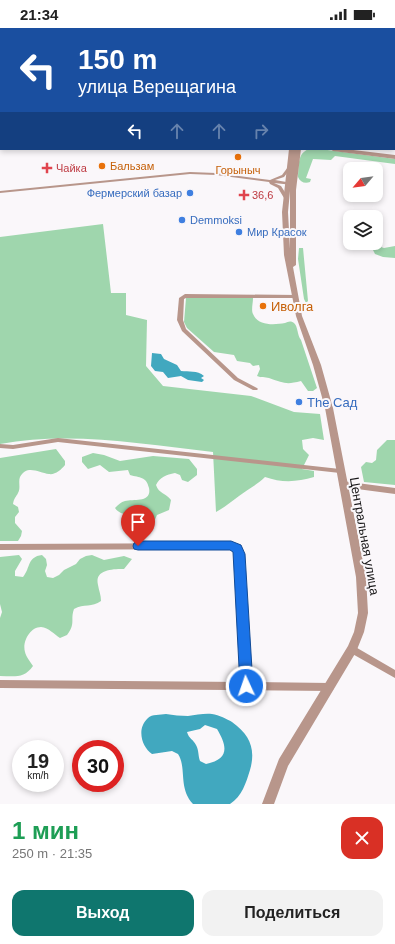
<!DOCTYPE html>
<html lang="ru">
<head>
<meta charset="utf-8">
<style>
  body { margin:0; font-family:Helvetica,sans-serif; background:#f2f2f2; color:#222; height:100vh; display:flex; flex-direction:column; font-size:15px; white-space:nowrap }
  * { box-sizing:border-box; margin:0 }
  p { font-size:13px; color:#767676 }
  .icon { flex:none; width:22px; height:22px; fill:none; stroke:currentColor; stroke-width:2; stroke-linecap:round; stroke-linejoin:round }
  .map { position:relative; height:776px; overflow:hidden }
  .details { display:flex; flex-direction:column; background:#fff; flex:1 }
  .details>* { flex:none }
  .top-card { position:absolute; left:0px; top:0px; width:395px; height:122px; box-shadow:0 2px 6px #0003; background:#1a4fa0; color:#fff; overflow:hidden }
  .needle { width:26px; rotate:241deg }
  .fabs { position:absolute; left:343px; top:134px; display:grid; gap:8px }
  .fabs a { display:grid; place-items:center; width:40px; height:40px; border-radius:8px; background:#fff; box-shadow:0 2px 6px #0003; font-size:20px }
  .speed { position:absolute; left:12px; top:712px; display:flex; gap:8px; font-size:20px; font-weight:700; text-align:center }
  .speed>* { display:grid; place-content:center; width:52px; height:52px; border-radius:50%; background:#fff; box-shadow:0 2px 6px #0003; line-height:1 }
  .speed small { font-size:10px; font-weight:400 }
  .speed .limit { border:6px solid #d22; background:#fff; color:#111 }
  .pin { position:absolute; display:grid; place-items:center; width:34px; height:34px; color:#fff; margin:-41px -17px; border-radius:50% 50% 50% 0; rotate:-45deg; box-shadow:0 0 4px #0007 }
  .pin .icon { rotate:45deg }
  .me { position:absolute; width:44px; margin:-22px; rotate:357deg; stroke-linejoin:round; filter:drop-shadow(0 0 3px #0008) }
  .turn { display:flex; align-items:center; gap:14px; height:84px; padding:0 12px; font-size:18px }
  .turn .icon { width:52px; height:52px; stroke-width:2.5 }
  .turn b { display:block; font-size:28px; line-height:34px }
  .lanes { display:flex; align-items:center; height:38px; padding:0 12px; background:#0003; justify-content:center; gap:20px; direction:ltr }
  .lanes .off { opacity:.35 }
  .round { display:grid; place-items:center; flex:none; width:42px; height:42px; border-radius:12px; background:#f2f2f2 }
  .summary { display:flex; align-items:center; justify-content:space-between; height:68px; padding:0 12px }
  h1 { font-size:24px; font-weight:800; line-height:30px; color:#1e9e55 }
  .primary-button { display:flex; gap:8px; margin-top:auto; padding:8px 12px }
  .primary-button a { flex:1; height:46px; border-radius:12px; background:#0f766e; color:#fff; font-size:16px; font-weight:800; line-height:46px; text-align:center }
  .primary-button a+a { background:#f2f2f2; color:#222 }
  .status { display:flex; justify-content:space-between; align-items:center; height:28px; padding:0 20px; background:#fff; direction:ltr }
  .status svg { height:11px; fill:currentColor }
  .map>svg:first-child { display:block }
  .green { fill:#9fd6ad }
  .water { fill:#41a8bf; fill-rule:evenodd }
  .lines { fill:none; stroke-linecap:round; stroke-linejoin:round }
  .minor { fill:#b8968b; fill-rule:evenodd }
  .tertiary { fill:#b8968b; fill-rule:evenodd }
  .motorway { fill:#662610; fill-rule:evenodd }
  .route { fill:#1a73e8; stroke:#114b97 }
  .food-dot { fill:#e8710a; stroke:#faf7fa; stroke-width:1.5 }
  .health-dot { fill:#e0444e; stroke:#faf7fa; stroke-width:1.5 }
  .shop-dot { fill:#3f7fe0; stroke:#faf7fa; stroke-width:1.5 }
  .labels { text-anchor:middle; stroke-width:4; stroke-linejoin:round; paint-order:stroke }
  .far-food-label { font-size:11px; fill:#c56008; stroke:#faf7fa; text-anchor:start }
  .far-health-label { font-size:11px; fill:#be3a42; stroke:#faf7fa; text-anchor:start }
  .far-shop-label { font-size:11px; fill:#366cbe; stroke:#faf7fa; text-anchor:start }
  .food-label { font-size:13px; fill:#c56008; stroke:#faf7fa; text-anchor:start }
  .shop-label { font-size:13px; fill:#366cbe; stroke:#faf7fa; text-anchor:start }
  .street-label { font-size:13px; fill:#171617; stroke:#faf7fa }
</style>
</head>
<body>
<div class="status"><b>21:34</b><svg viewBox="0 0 49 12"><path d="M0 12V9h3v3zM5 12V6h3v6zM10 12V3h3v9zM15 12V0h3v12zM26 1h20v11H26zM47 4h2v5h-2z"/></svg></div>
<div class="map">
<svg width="395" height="776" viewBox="0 0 395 776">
  <rect width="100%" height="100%" fill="#faf7fa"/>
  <path class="green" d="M0 0H154L155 1H1V34Z
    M309 121H320L395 131V136L335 128 331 132 313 131 306 150 311 151 310 154C305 156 300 154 298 149 299 138 297 125 309 121Z
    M103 196 111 265H126V287L147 292 146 338 163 358 251 368 294 384 320 386 324 412 313 410 302 412 303 421 309 427 302 441 314 443V449C297 454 282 455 265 449 257 457 248 461 239 468 231 474 225 479 216 484L213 424C142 416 70 403 0 416V209Z
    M375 217 384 220 395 218V230L383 229 375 226 373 222Z
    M299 220H303L308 273 306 275 304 271 298 231Z
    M190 269 253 270C253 275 251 282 253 286 258 298 274 297 285 295 288 294 290 292 294 295 298 298 297 307 301 312L317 360 313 363H308L301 353C286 357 284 355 269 350 265 349 261 350 257 348L260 341 259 337 253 338 250 335 237 333 234 327 214 324 187 300 184 294 186 270Z
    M387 412H395V457L364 454 361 439 366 434 372 435 376 432 377 422Z
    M56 421 65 433V437C61 442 55 447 49 446 39 445 27 436 20 449 18 454 21 460 18 465 16 469 14 470 13 476L18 479 19 484 15 489V495L22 503 21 508 18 513H0V430Z
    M93 425 104 427 120 433 153 428 189 431 197 441V447L188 454 182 452 180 447 175 445C166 447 160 449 156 457 159 466 166 465 171 472L169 482 157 487 152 498H145L143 488C133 484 122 490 115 480 118 477 121 474 125 473 134 471 152 475 149 460 146 448 140 450 130 447L128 442 109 444 100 437 88 441 82 434V429Z
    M19 527 22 531 15 543V548L23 549C31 539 27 529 42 527L46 531 47 537 45 543 47 549 53 550 59 547 64 542 76 536 80 531 86 528 92 527 104 532 124 528 132 531 124 541C114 541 94 541 98 557 99 563 101 567 101 573 92 580 84 575 74 581 70 592 76 595 67 607L60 610C54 606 49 600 41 599 30 599 22 614 25 624 26 629 30 633 33 638 24 651 14 648 0 648V590L2 584 0 576V529Z"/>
  <path class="water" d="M152 325 161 326 164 331 177 337 181 343C189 344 197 342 204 348L201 350 204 352 202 354 188 352 181 348 168 350 163 344 155 343 151 338Z
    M166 686C173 687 181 688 188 688 196 687 205 685 212 686 219 687 227 691 232 694 250 707 256 721 250 742 246 755 242 768 230 776H193C178 760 187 740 178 726L172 723 152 726C142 719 136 701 148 690 152 686 160 687 166 686ZM205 697 217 701C227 718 230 731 206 736L200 733C198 728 199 722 196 717 193 711 189 711 187 704L200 701Z"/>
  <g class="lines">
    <path class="minor" d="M288 139 291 140 284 149 275 152 292 155 294 156 293 157 274 155 281 158 288 169 286 170H284L278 160 270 156 269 154 216 147 190 146 0 165V163L190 144 216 145 270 152 282 147Z
      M185 266 297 267V269L295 270H186L184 271 183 292 186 301 238 350 257 360 258 361 257 362H253L234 352 182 303 177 292 179 270Z
      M58 410 340 441H342L343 443 342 445H340L58 414 13 421 0 420V416L13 417Z
      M342 453 395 460V466L342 459 340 458 339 456 340 454Z
      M234 515 236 516 244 526 251 654 330 655 333 656 334 659 333 662 330 663 0 660V652L243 654 237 527 232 521 0 522V516Z
      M352 617 395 642V650L349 624 348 621 349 618Z"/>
    <path class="tertiary" d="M394 85H395V87H394Z
      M394 108H395V112H394Z
      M289 121H295L291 156 295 121H301L296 162V237L293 239 302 288 321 337 333 380 366 549 368 585 364 604 356 624 288 738 274 776H262L279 731 348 618 354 604 358 585 356 549 325 380 313 337 296 288 284 227 282 184ZM290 163V221L288 184Z
      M330 121H345L395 127V131L333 123Z"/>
    <path class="motorway" d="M0 40H1V44H0Z
      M394 100H395V105H394Z"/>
  </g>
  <path class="route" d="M138 513H231L241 517 245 526 253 658 251 663 246 664 242 663 240 658 233 524 230 522H138L134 521 133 518 134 515Z"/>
  <g class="food-dot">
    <circle cx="238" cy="129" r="4"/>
    <circle cx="102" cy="138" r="4"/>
    <circle cx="263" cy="278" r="4"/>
  </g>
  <g class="health-dot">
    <path d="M45 134h4v4h4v4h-4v4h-4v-4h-4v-4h4z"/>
    <path d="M242 161h4v4h4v4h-4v4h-4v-4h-4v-4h4z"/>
  </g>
  <g class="shop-dot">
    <circle cx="190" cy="165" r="4"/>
    <circle cx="182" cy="192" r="4"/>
    <circle cx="239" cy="204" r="4"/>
    <circle cx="299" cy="374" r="4"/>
  </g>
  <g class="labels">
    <g class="far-food-label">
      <text x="110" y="142">Бальзам</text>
      <text x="238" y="146" text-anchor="middle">Горыныч</text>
    </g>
    <g class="far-health-label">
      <text x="56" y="144">Чайка</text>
      <text x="252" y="171">36,6</text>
    </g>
    <g class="far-shop-label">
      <text x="182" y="169" text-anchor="end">Фермерский базар</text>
      <text x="190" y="196">Demmoksi</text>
      <text x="247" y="208">Мир Красок</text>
    </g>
    <g class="food-label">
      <text x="271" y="283">Иволга</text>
    </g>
    <g class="shop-label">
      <text x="307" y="379">The Сад</text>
    </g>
    <g class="street-label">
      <text transform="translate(365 508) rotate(80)" y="5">Центральная улица</text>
    </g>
  </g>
</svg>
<div class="fabs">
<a><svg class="needle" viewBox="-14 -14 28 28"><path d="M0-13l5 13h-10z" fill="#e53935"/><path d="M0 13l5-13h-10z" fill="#767676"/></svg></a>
<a><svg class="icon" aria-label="layers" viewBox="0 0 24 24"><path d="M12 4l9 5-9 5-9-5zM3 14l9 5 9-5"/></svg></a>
</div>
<div class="speed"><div>19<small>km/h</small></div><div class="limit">30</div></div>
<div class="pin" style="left:138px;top:518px;background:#d93025"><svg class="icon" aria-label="arrive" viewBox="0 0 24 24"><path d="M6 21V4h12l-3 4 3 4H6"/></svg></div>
<svg class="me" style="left:246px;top:658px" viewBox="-20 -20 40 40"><circle r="17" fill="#1a73e8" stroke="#fff" stroke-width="3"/><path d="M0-11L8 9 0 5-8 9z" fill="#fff"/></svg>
<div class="top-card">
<div class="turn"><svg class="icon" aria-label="left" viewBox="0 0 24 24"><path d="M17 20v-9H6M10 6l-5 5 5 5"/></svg><div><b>150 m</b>улица Верещагина</div></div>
<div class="lanes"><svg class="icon" aria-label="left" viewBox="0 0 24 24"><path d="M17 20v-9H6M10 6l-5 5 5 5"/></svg><svg class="icon off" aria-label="ahead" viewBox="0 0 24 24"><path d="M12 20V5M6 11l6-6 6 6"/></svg><svg class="icon off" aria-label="ahead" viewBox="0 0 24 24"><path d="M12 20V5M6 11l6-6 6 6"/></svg><svg class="icon off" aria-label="right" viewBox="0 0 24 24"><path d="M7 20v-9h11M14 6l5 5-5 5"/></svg></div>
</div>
</div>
<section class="details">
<div class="summary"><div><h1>1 мин</h1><p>250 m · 21:35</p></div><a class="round" style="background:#d93025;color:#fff"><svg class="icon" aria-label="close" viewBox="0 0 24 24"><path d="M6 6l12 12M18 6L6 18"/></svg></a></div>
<div class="primary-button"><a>Выход</a><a>Поделиться</a></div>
</section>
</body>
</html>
